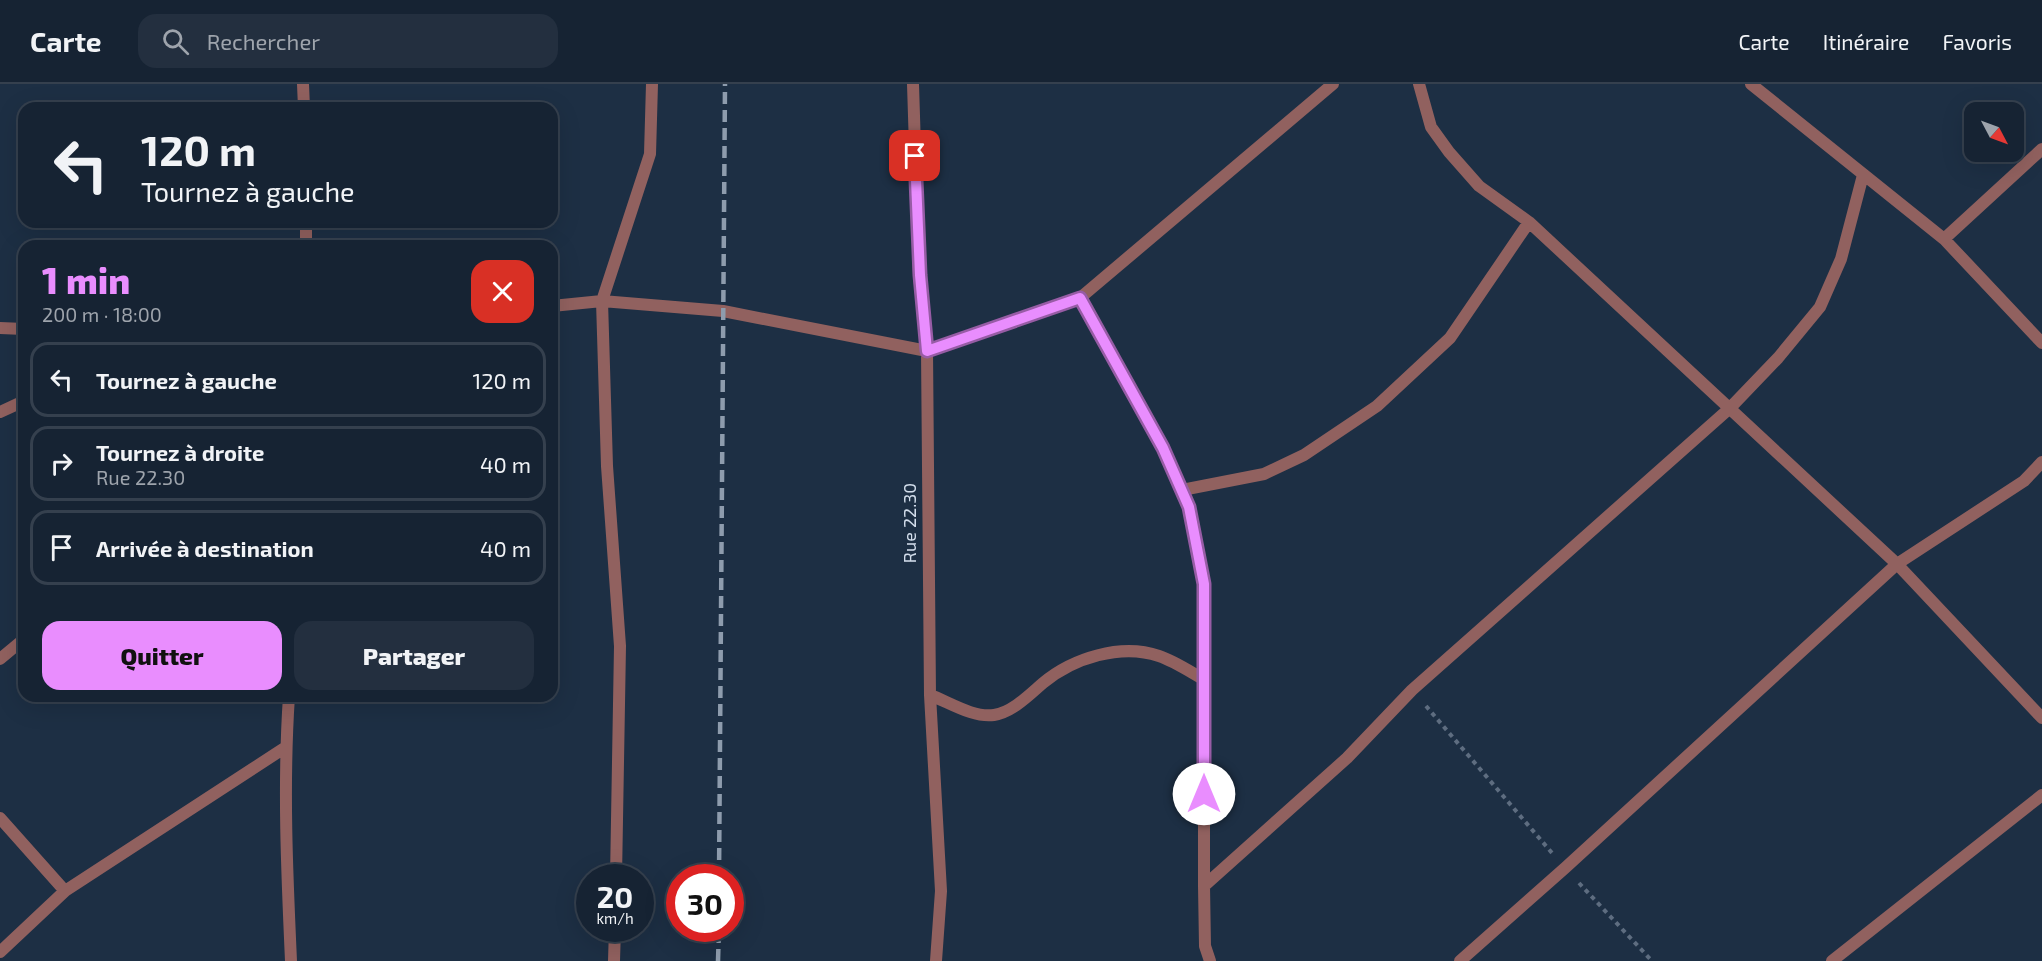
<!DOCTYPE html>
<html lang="fr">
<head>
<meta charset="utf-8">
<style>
  body { margin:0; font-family:"Exo 2",sans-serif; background:#232f3f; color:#f1f3f6; height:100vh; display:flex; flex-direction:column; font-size:22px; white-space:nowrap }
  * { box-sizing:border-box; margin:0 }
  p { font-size:20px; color:#9ea4ac }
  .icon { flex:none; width:33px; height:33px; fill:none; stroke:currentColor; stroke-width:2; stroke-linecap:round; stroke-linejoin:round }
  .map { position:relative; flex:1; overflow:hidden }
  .panel { position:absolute; left:18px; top:156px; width:540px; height:462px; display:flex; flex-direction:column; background:#162333; border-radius:18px; box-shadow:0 6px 24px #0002,0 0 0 2px #35404e }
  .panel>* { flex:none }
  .hud { position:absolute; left:18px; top:18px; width:540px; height:126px; border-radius:18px; box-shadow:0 6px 24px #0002,0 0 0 2px #35404e; background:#162333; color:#f1f3f6; overflow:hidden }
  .needle { width:39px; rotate:131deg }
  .controls { position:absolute; left:1964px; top:18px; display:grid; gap:12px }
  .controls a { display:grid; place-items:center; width:60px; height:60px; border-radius:12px; background:#162333; box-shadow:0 6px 24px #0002,0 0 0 2px #35404e; font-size:30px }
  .speed { position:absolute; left:576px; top:780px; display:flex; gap:12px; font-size:30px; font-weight:700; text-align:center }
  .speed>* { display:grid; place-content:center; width:78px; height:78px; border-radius:50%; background:#162333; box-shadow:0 6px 24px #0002,0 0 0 2px #35404e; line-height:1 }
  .speed small { font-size:15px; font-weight:400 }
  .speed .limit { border:9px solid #d22; background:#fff; color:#111 }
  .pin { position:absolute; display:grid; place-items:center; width:51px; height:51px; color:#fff; margin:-26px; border-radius:12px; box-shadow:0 3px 9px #0006 }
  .me { position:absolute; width:66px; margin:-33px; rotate:0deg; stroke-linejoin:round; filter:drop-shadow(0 0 4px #0008) }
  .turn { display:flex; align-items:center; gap:21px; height:126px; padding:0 24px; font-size:27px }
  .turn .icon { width:78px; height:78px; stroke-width:2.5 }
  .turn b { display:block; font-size:42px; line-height:51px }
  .round { display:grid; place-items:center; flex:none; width:63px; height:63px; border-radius:18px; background:#232f3f }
  .summary { display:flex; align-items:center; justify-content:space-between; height:102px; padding:0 24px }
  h1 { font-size:36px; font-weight:800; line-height:45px; color:#e98dfe }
  .cta { display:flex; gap:12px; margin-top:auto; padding:12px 24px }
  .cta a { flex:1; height:69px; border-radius:18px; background:#e98dfe; color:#111; font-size:24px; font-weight:800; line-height:69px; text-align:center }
  .cta a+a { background:#232f3f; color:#f1f3f6 }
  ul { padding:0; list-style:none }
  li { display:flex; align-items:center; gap:18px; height:75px; margin:0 12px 9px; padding:0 12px; border:3px solid #35404e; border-radius:18px }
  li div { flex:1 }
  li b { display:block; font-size:22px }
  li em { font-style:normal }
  header { display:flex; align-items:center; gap:36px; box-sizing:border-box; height:84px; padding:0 30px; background:#162333; border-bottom:2px solid #35404e }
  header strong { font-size:28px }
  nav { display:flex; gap:33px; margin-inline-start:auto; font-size:21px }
  .search { width:420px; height:54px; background:#232f3f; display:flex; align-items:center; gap:15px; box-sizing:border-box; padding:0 21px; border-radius:18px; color:#9ea4ac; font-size:22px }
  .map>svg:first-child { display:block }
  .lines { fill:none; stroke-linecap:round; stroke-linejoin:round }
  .path { stroke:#5e6d80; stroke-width:4; stroke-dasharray:4.5 4.5; stroke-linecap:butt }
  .street { stroke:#91615f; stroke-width:12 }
  .rail { stroke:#8e9cad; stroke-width:4.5; stroke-dasharray:12 6; stroke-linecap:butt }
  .route-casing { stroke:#975ca5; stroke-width:15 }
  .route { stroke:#e98dfe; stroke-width:10 }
  .labels { text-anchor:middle; stroke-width:4.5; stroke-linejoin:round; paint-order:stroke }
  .street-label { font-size:18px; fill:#d2ddeb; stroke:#1d2f44 }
</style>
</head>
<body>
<header>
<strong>Carte</strong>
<div class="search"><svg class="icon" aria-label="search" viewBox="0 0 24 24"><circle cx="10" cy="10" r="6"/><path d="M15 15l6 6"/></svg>Rechercher</div>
<nav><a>Carte</a><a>Itinéraire</a><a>Favoris</a></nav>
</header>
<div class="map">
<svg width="2042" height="877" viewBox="0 0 2042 877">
  <rect width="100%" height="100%" fill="#1d2f44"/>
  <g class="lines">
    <path class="path" d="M1426 622 1552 769
      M1579 799 1652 877"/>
    <path class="street" d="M303 0 304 24
      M913 0 919 191 927 267 930 611 941 807 936 877
      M1419 0 1431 43 1449 68 1479 102 1529 138 1897 480 2042 634
      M1751 0 1944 155 2042 259
      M306 138V162
      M1944 155 2042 65
      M1080 214 1163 364 1189 423 1204 500V802L1205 862 1210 877
      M552 222 602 217 723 227 927 267 1080 214 1333 0
      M0 244 24 245
      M0 328 24 317
      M1182 406 1264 390 1304 371 1377 322 1450 254 1529 138
      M0 575 24 555
      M930 611C949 618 973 634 994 631 1013 628 1030 610 1043 599 1073 574 1121 559 1159 572 1174 577 1189 587 1203 595
      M289 612C283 700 287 789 291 877
      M0 734 65 807
      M616 794 620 562 607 382 602 217 650 70 652 0
      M1204 802 1347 674 1412 606 1730 324 1778 274 1820 223 1841 175 1863 91
      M0 868 65 807 286 663
      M614 877 615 844
      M1460 877 1565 784 1897 480 2024 397 2042 378
      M1832 877 2042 711"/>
    <path class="rail" d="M719 794 725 0
      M718 877 719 844"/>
  </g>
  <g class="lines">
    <defs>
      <path id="route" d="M915 72 920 191 927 267 1080 214 1163 364 1189 423 1204 500V710"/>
    </defs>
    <use href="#route" class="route-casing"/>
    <use href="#route" class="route"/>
  </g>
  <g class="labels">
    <g class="street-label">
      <text transform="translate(910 439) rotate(-90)" y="6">Rue 22.30</text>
    </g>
  </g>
</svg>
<div class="controls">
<a><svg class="needle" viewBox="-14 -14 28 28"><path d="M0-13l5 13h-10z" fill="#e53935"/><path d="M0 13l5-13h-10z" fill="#9ea4ac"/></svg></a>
</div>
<div class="speed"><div>20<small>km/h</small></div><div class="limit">30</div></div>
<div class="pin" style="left:915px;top:72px;background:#d93025"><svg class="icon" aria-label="arrive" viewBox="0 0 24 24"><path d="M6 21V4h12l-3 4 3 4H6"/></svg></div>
<svg class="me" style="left:1204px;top:710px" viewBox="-20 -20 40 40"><circle r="19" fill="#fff"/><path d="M0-13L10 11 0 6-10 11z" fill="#e98dfe"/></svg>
<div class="hud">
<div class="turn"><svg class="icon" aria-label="left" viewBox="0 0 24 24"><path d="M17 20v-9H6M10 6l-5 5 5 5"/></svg><div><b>120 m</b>Tournez à gauche</div></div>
</div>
<section class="panel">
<div class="summary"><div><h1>1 min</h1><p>200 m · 18:00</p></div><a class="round" style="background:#d93025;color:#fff"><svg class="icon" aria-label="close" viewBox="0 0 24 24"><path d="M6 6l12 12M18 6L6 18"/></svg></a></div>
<ul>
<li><svg class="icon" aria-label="left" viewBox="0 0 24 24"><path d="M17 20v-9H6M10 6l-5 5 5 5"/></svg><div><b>Tournez à gauche</b></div><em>120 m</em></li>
<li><svg class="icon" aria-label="right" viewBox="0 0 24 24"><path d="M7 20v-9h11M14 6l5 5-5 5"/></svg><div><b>Tournez à droite</b><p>Rue 22.30</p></div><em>40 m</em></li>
<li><svg class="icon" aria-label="arrive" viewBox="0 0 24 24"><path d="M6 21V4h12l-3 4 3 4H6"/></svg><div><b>Arrivée à destination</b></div><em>40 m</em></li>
</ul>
<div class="cta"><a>Quitter</a><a>Partager</a></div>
</section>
</div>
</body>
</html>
